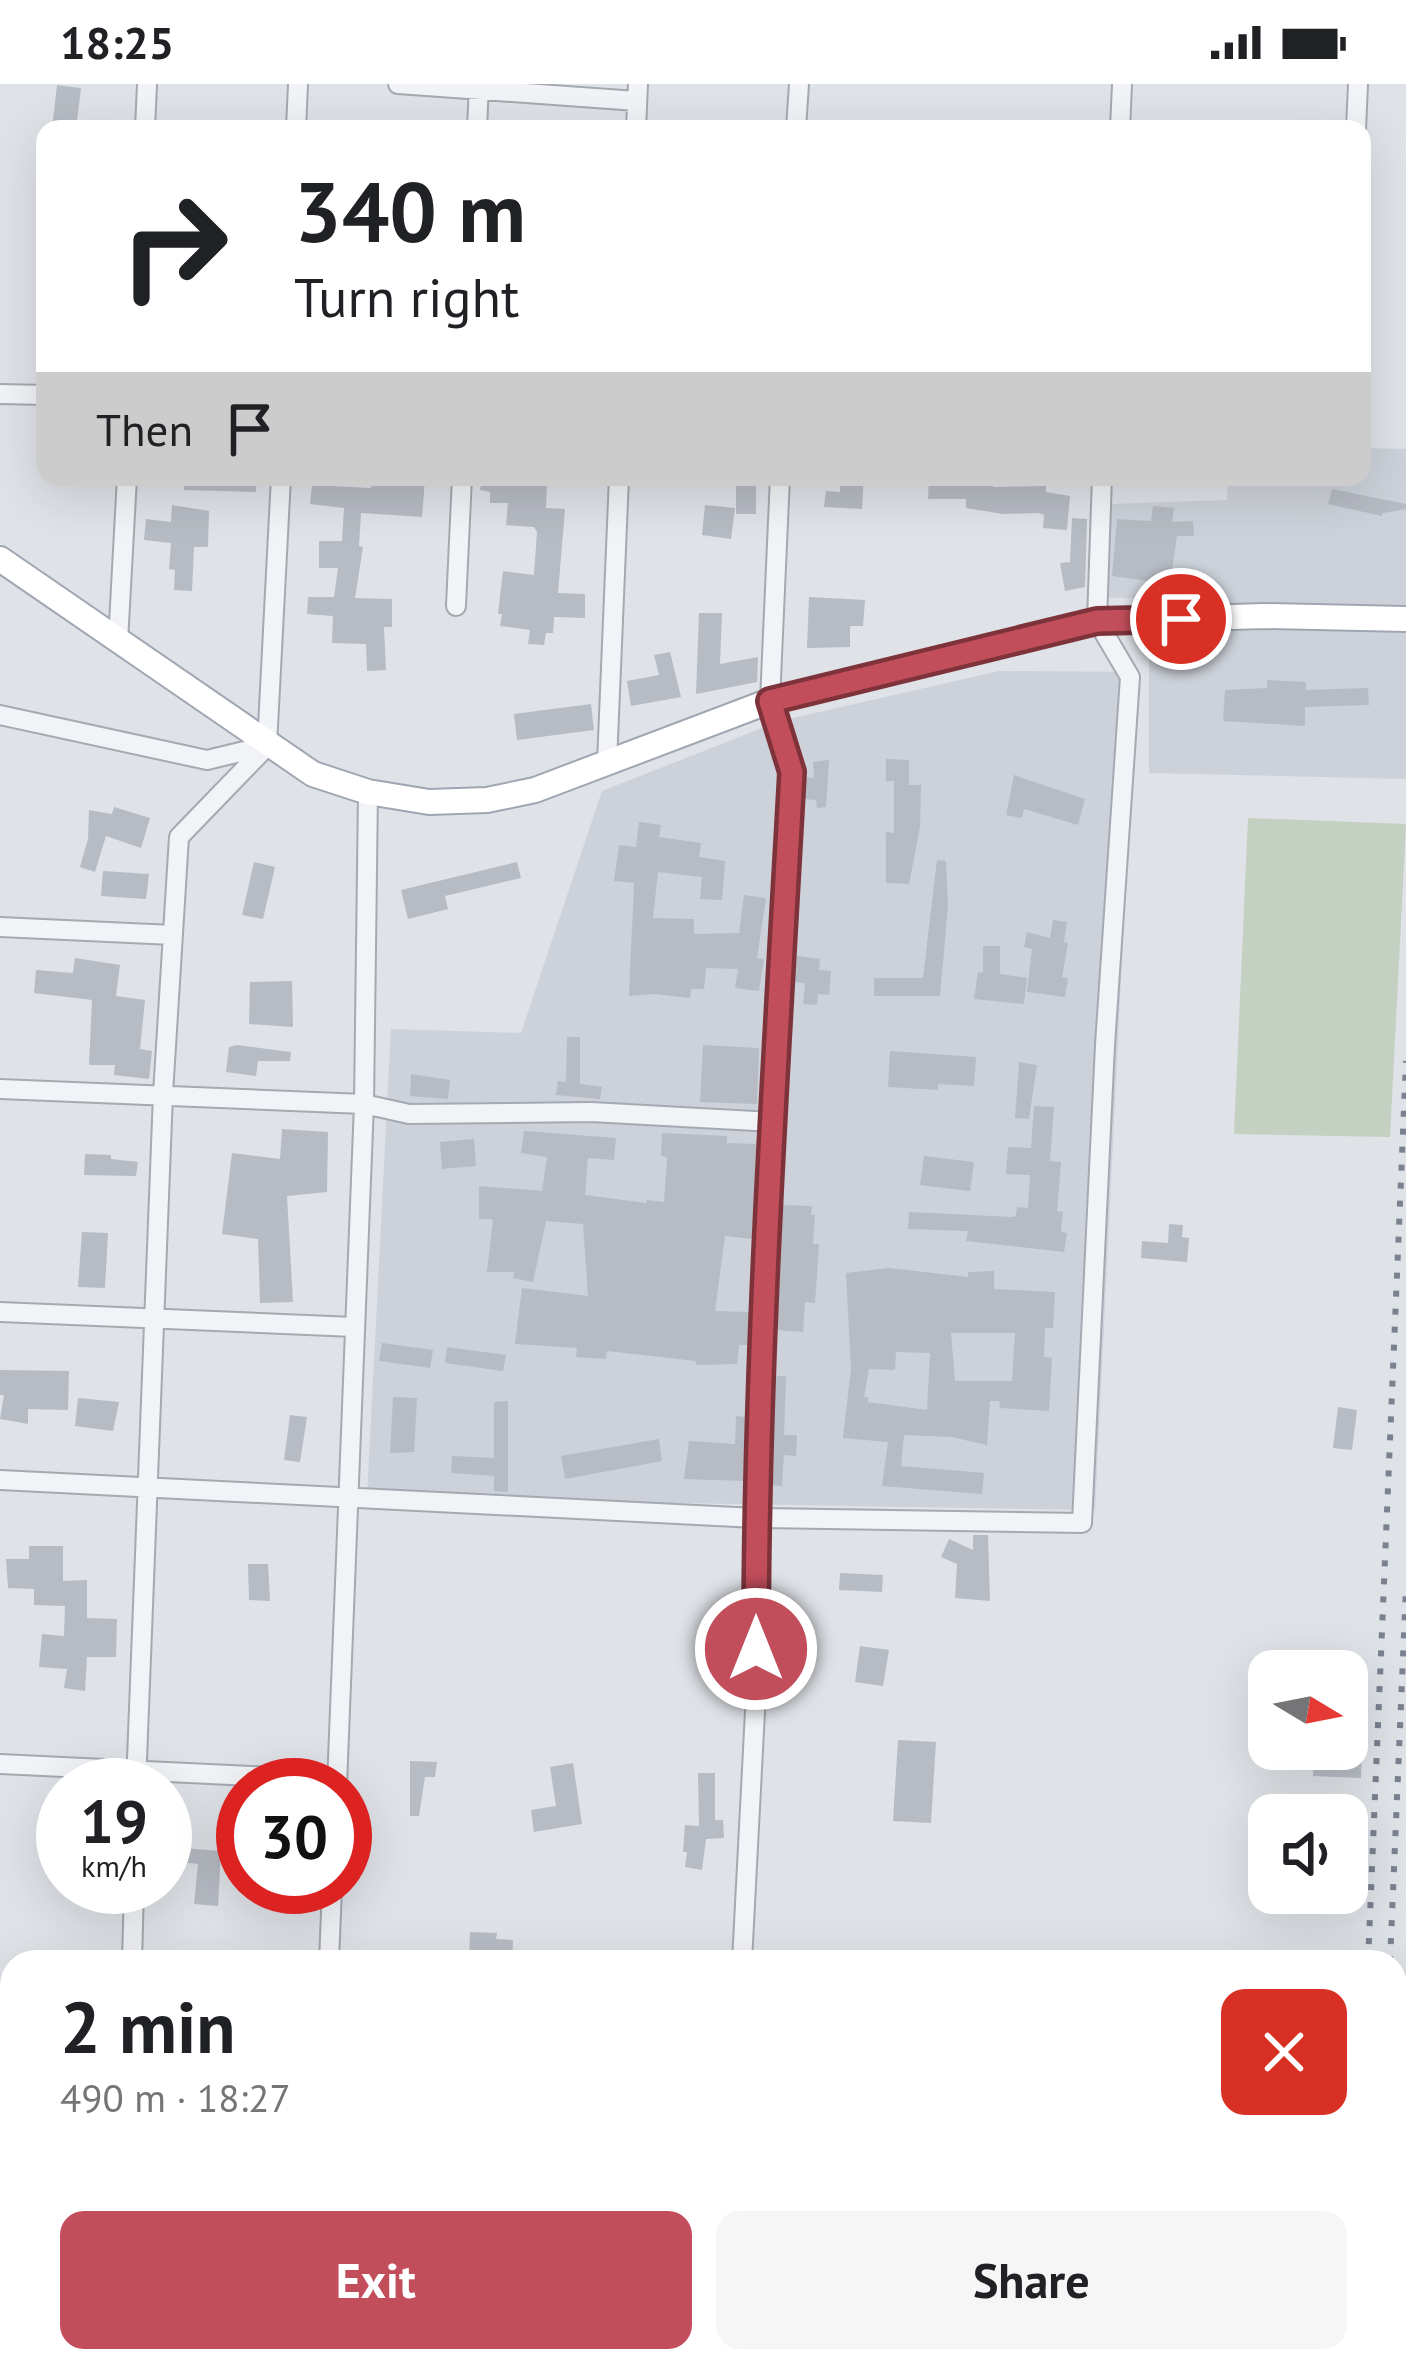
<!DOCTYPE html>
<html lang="en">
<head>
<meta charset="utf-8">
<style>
  body { margin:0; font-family:"PT Sans",sans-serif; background:#f6f6f6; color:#202124; height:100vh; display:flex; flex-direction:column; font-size:45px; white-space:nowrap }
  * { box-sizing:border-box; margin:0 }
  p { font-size:39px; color:#757577 }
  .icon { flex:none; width:66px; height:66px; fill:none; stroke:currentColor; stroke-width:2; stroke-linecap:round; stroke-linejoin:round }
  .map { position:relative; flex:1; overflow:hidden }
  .panel { position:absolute; left:0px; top:1866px; width:1407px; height:423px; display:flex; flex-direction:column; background:#fff; border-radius:36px 36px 0 0; box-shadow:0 12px 48px #0002 }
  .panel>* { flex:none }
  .hud { position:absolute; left:36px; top:36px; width:1335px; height:366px; border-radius:24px; box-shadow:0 12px 48px #0002; background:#fff; color:#202124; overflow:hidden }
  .needle { width:78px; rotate:100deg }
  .tools { position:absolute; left:1248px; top:1566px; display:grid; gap:24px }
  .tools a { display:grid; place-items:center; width:120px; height:120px; border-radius:24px; background:#fff; box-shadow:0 12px 48px #0002; font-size:60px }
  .speed { position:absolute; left:36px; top:1674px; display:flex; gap:24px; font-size:60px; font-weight:700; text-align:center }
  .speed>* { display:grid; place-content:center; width:156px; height:156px; border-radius:50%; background:#fff; box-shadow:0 12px 48px #0002; line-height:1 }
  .speed small { font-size:30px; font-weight:400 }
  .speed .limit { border:18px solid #d22; background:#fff; color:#111 }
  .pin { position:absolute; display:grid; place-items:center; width:102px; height:102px; color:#fff; margin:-51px; border:6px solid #fff; border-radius:50%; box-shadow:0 3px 12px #0007 }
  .me { position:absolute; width:132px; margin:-66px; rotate:0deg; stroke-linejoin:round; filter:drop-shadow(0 0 9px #0008) }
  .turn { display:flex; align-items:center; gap:42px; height:252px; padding:0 60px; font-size:54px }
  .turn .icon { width:156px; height:156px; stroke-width:2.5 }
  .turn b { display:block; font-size:84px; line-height:102px }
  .then { display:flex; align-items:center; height:114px; padding:0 60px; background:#0003; gap:24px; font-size:45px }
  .round { display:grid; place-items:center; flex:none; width:126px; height:126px; border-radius:24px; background:#f6f6f6 }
  .overview { display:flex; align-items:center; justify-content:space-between; height:204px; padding:0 60px }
  h1 { font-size:72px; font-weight:700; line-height:90px }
  .button { display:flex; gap:24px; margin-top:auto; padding:24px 60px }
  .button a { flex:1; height:138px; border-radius:24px; background:#c24e5b; color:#fff; font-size:48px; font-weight:700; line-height:138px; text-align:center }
  .button a+a { background:#f6f6f6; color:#202124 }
  .status { display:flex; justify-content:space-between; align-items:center; height:84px; padding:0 60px; background:#fff; direction:ltr }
  .status svg { height:33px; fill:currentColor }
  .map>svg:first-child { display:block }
  .built { fill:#cdd1d9 }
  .green { fill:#c4d0c1 }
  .building { fill:#b7bbc3; fill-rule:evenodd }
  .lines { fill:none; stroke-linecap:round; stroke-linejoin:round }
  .minor-casing { stroke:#a5a9b1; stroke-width:22 }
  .major-casing { stroke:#9fa6b2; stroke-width:28 }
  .minor { stroke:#f1f3f6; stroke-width:18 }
  .major { stroke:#fff; stroke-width:24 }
  .rail { stroke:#7a818f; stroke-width:6; stroke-dasharray:6 12; stroke-linecap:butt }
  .route-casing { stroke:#7e333b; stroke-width:30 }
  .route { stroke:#c24e5b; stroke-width:21 }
</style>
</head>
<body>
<div class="status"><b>18:25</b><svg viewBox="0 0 49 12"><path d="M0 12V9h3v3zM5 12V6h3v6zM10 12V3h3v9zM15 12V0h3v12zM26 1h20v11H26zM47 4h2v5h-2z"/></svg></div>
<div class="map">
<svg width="1406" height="2287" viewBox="0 0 1406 2287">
  <rect width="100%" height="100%" fill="#dfe2e7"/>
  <path class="built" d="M1362 364 1406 365V695L1149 689V514H1106L1109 420 1227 416 1228 393H1362Z
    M999 587 1136 588 1095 1426 367 1414 391 945 521 949 602 707 780 637Z"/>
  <path class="green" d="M1248 734 1406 740 1390 1053 1234 1050Z"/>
  <path class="building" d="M57 1 81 4 76 45H52Z
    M185 393H257L256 408 184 406Z
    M373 393 425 395 422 433 361 429 359 462 363 463 355 514 392 515V543H384L386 586 367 587 366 560 332 559 333 532 307 530 308 513H334L338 484H319V457H342L344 424 310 420 312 401 371 404Z
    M482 393H527V397L547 399 546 424 565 425 558 509 585 510V534L554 533 553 549H546L544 561 528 560 530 546 500 542 502 530H498L503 487 534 491 537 448 534 443 506 441 508 419H490V408L480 406Z
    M736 393H756V430H736Z
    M841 393H864L862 425 824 423 826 407 840 408Z
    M929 393H995L993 403 1046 402V408L1070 412 1067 446 1043 444 1044 431 1038 429 1003 430 966 424V415H928Z
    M1332 405 1406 420V425L1383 429 1382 432 1328 420Z
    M172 421 209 427 208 463H194L192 507 174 506 175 486 169 485 171 459 144 456 146 435 171 438Z
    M705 421 735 424 731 455 702 451Z
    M1153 422 1174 424 1172 438 1193 437 1194 452H1177L1170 500 1112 492 1117 435 1151 437Z
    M1072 434 1087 435 1085 503 1065 507 1060 479 1070 478Z
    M809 513 865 516 863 542H850V563L807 564Z
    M699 529H722L720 580 758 573 757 598 696 610Z
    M670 568 681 613 631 622 627 597 659 591 654 571Z
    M1267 596 1306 598V606L1368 604 1369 621 1305 623V642L1223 637 1225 606 1267 604Z
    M591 620 594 646 517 656 514 630Z
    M886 675 909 676V701H921L920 743 909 800 886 799V748L894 749V697H886Z
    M829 676 826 723 817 724 816 716 804 715 805 693 814 694 813 678Z
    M1014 691 1085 715 1078 741 1024 725 1022 734 1006 731Z
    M114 723 150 734 141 764 106 752 95 788 80 783 88 755 89 726 112 730Z
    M639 738 661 741 659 753 701 759 699 773 725 777 722 816 700 815 702 793 658 788 653 834 694 835V850L739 849 744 811 766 814 757 874 764 875 759 907 735 904 738 885 706 884 704 905H691L690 914 655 910 629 912 634 799 614 797 619 761 636 763Z
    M937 776 946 777 948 822 940 912H874V894H923Z
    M254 778 275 783 263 835 242 831Z
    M517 778 521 794 445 812 448 825 408 835 401 806Z
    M103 787 149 790 146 815 101 812Z
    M1053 836 1067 838 1064 858 1068 859 1062 893 1068 894 1065 913 1027 908 1032 865 1024 863 1027 848 1050 854Z
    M983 862H1000V890L1027 894 1024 920 974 915 978 888 983 889Z
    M797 872 820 875 819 886 831 887 829 911 818 910 817 921 803 920 805 899 794 898Z
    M75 874 120 881 116 912 145 916 140 965 152 967 149 995 114 991 115 981H89L92 916 34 909 36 886 73 889Z
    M292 897 293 943 249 940 250 898Z
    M567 953H580V1000L602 1003 600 1015 556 1011 558 997 566 998Z
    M237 961 291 968 290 977H258L256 992 226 988 229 963Z
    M703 961 759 964 757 1020 700 1018Z
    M890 967 976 973 974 1002 938 1000V1006L888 1003Z
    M1019 978 1037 981 1029 1035 1015 1034Z
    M411 990 450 996 448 1015 410 1012Z
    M1034 1022 1054 1023 1050 1077 1061 1078 1057 1127 1063 1128 1061 1148 1067 1149 1064 1168 966 1157 968 1147 908 1145 909 1128 1012 1133 1016 1132 1017 1123 1028 1124 1030 1091 1006 1090 1008 1063 1031 1064Z
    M282 1045 328 1048 327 1108 287 1112 293 1218 260 1219 258 1155 222 1150 232 1069 280 1075Z
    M524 1047 616 1054 614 1076 588 1074 585 1111 646 1119 647 1116 664 1118 667 1073 661 1072 662 1049 727 1052V1059L756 1060 753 1155 725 1152 715 1227 750 1228 749 1261H739L737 1280 696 1281V1277L607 1267 606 1275 576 1273 577 1264 515 1260 522 1204 588 1212 583 1140 546 1137 533 1198 513 1194 514 1188H487L493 1135H479V1102L542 1107 547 1073 521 1069Z
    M474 1055 476 1082 442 1085 440 1058Z
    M85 1070 111 1071V1075L138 1078 136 1092 84 1091Z
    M924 1072 974 1078 970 1107 920 1101Z
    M782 1121 812 1122 811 1131H815L813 1160H819L815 1219 805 1218 803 1248 776 1246Z
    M1169 1140 1183 1141 1182 1153 1189 1154 1187 1178 1141 1174 1142 1157 1168 1159Z
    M82 1148 108 1149 105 1204 78 1203Z
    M889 1184 968 1193V1188L994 1187V1205L1055 1208 1053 1244H1045L1044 1273 1052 1274 1049 1327 1000 1324 999 1317H990L987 1361 951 1353 904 1351 901 1382 984 1389 982 1410 882 1402 888 1358 843 1354 851 1284 846 1189ZM951 1249H1015L1012 1297H955ZM896 1268 930 1269 927 1326 868 1318V1313H864L869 1285 895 1286Z
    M382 1259 433 1266 430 1284 379 1277Z
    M447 1263 506 1271 503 1287 445 1279Z
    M0 1286 69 1287 68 1326 28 1325V1340L0 1335 4 1311H0Z
    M775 1292H786L784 1351H797L796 1372 784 1371 782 1402 771 1401Z
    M393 1313 417 1314 414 1368 390 1369Z
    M78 1314 119 1318 113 1347 75 1342Z
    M508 1317V1408L494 1407V1392L451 1389 452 1372 494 1374V1318Z
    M1338 1323 1357 1326 1352 1366 1333 1364Z
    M290 1331 307 1333 300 1378 284 1376Z
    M736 1332 746 1333 744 1397 684 1395 689 1357 735 1360Z
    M659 1355 662 1377 565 1395 561 1372Z
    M973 1451H988L990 1517 955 1514 957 1480 941 1473 949 1455 973 1466Z
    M29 1462H63V1497L87 1496V1534L117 1535 116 1573H87L85 1607 64 1604 67 1585 39 1583 42 1550 64 1552 65 1522 34 1521V1505L8 1504 6 1475H29Z
    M248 1480H268L270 1517 249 1516Z
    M840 1489 883 1491 882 1508 839 1506Z
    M860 1562 889 1566 883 1602 855 1598Z
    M1347 1603 1364 1604 1361 1694 1313 1692 1314 1665H1347Z
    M898 1656 936 1658 931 1739 893 1737Z
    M410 1677 437 1678 435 1693H425L419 1732H410Z
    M573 1679 582 1740 534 1748 531 1726 556 1722 550 1683Z
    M698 1689H715V1736H723L724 1754 706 1755 702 1786 685 1783 687 1768H683L685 1741 699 1742Z
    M170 1763 221 1767 218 1822 194 1820 198 1780 169 1777Z
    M470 1848 497 1849 496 1855 513 1856 512 1878H469Z"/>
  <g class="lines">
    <defs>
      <path id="minor" d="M398 0 637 17
        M145 45 147 0
        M296 45 298 0
        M477 45 479 0
        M636 45 638 0
        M796 45 799 0
        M1120 45 1122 0
        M1356 45 1358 0
        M0 310 45 311
        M456 522 462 393
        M118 558 127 393
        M0 631 207 676 265 662
        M607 679 619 393
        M0 843 173 851
        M0 1005 364 1020 368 708
        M0 1228 354 1243
        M0 1396 756 1434 1082 1439 1105 961 1130 593 1097 537 1102 393
        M0 1680 337 1696
        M136 1701 163 1010 179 753 267 662 281 393
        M337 1701 364 1020 409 1030 591 1028 773 1038
        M132 1878 134 1803
        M329 1878 332 1803
        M742 1878 756 1608V1434L764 1206 792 688 770 617 780 393
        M0 1946H12
        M0 2266H12
        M274 2277 415 2287
        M458 2277 463 2287
        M716 2287V2277"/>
      <path id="major" d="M0 475 313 690 368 708 429 718 487 716 535 706 770 617 1097 537 1265 532 1406 535"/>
    </defs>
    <use href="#minor" class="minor-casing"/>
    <use href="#major" class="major-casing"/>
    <use href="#minor" class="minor"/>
    <use href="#major" class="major"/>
    <path class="rail" d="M1368 1878 1406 977
      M1390 1878 1406 1503
      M1347 2287 1348 2277
      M1372 2287 1373 2277
      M1403 2287 1406 2258"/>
  </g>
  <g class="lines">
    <defs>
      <path id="route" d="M756 1565C756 1272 776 980 792 688L770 617 1097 537 1181 535"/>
    </defs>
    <use href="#route" class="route-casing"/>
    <use href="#route" class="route"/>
  </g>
</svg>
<div class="tools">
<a><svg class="needle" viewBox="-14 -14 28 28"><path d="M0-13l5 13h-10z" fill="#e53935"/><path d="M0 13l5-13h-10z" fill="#757577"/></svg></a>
<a><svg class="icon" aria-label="sound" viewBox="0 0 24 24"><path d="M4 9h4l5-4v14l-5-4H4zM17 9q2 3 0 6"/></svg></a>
</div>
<div class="speed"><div>19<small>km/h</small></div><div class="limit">30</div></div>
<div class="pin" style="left:1181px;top:535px;background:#d93025"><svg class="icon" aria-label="arrive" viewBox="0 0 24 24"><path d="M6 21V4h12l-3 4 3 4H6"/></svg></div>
<svg class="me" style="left:756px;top:1565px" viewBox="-20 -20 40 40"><circle r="17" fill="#c24e5b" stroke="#fff" stroke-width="3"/><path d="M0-11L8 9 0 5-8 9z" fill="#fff"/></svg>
<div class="hud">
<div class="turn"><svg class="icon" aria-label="right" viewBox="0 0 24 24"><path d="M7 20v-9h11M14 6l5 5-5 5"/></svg><div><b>340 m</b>Turn right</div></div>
<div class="then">Then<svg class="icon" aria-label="arrive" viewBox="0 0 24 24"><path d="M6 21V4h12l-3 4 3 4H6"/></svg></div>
</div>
<section class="panel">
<div class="overview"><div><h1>2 min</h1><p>490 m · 18:27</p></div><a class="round" style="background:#d93025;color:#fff"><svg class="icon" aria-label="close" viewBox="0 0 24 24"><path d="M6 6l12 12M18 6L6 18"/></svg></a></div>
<div class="button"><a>Exit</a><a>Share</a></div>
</section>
</div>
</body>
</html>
